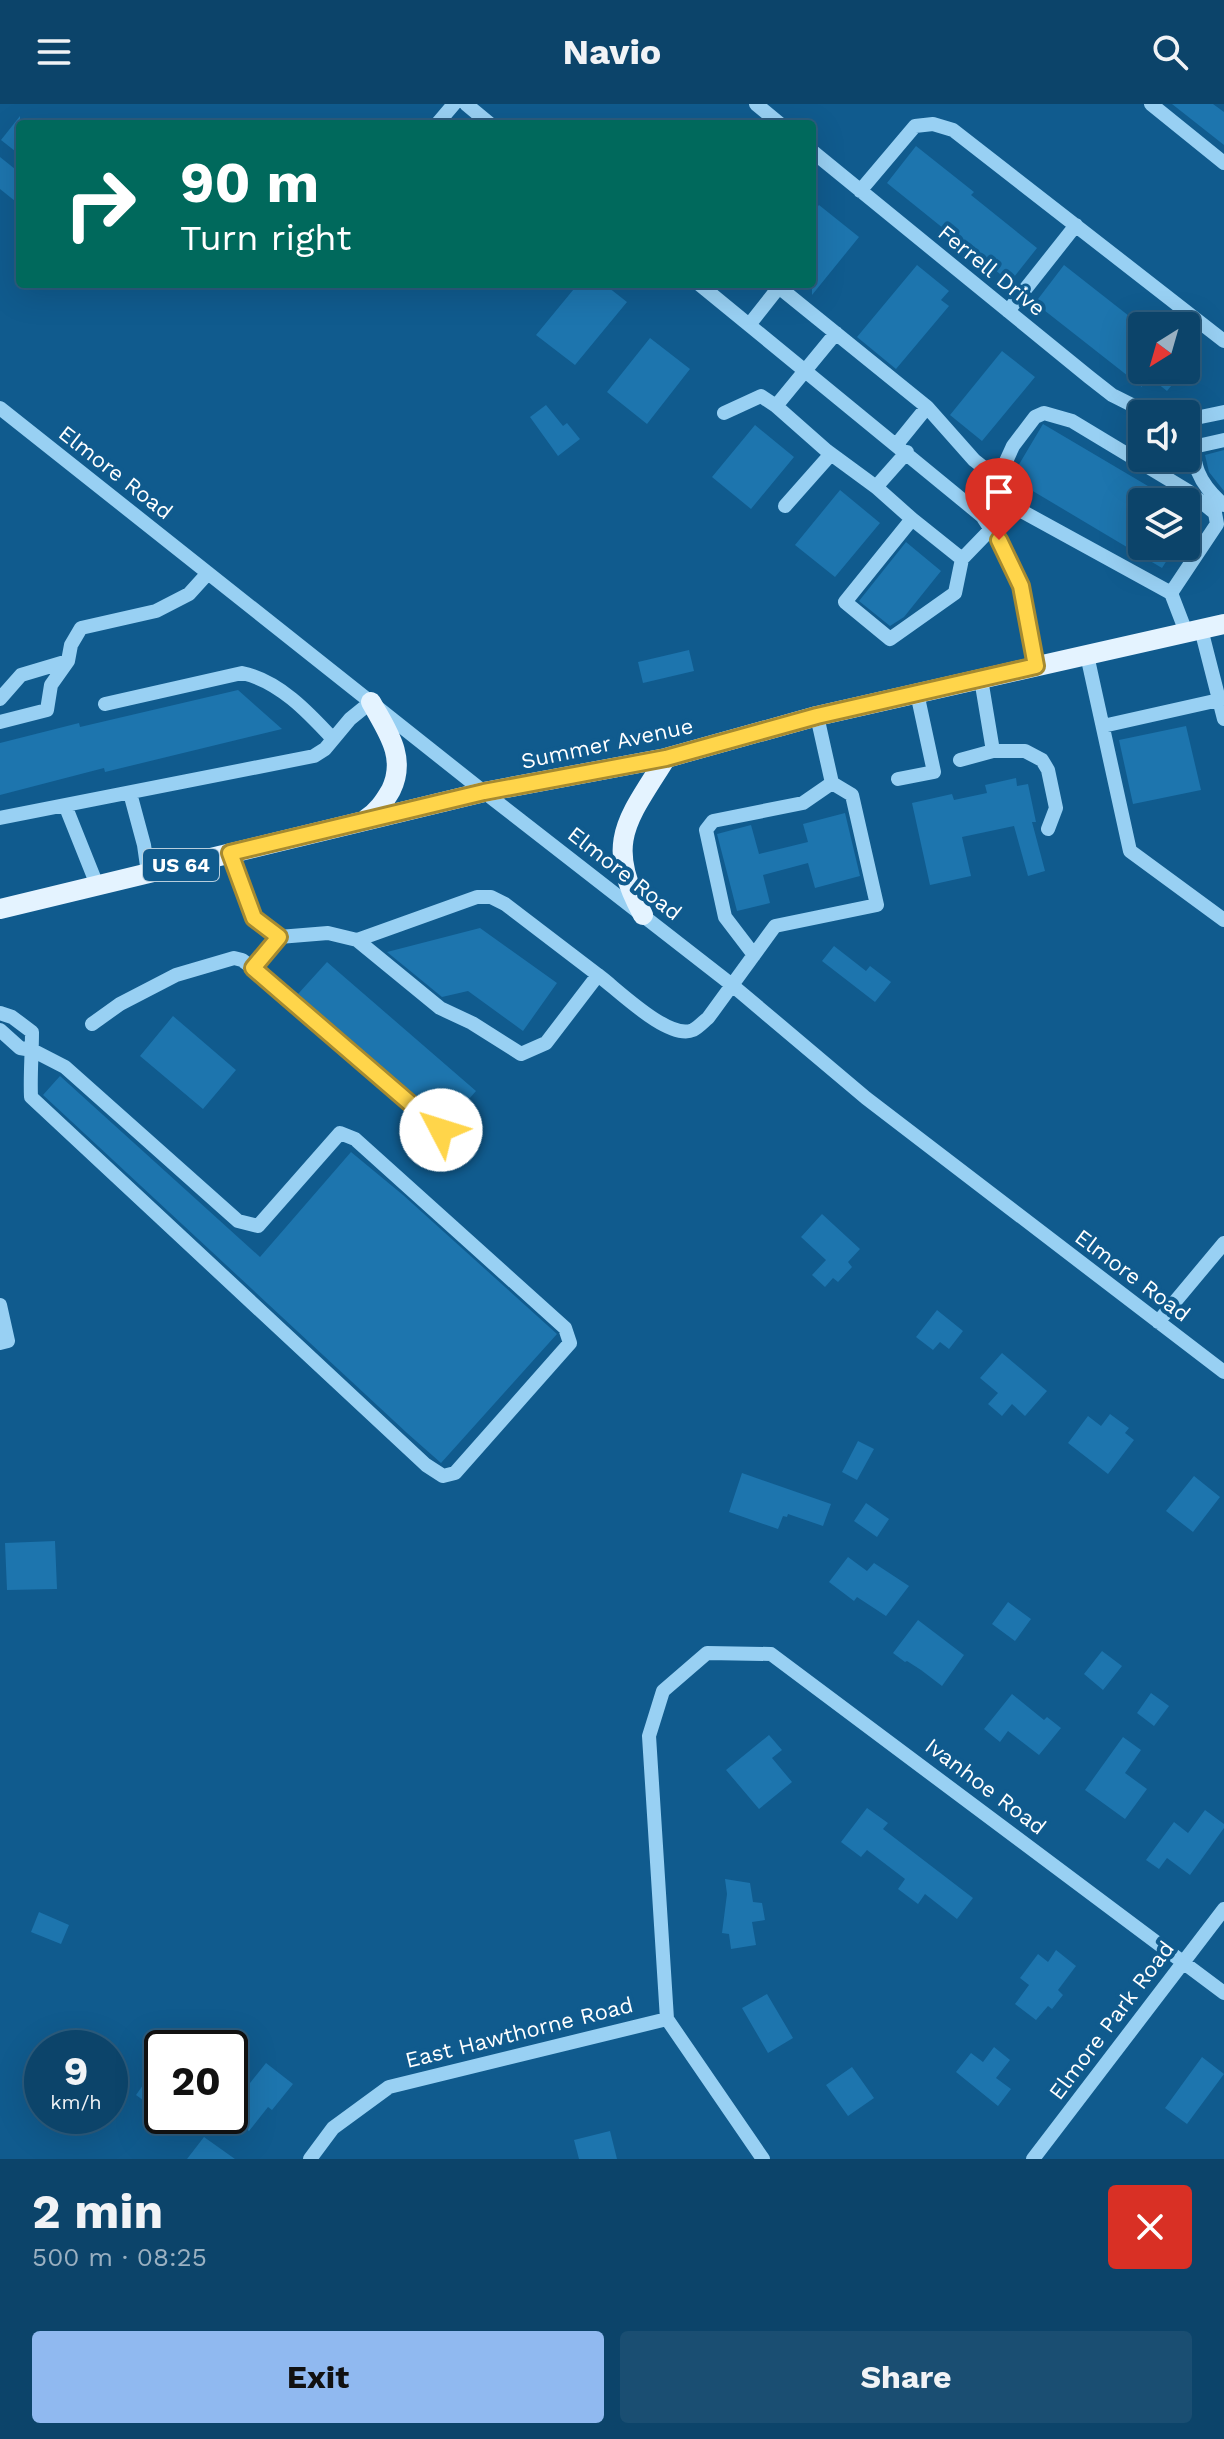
<!DOCTYPE html>
<html lang="en">
<head>
<meta charset="utf-8">
<style>
  body { margin:0; font-family:"Work Sans",sans-serif; background:#1a4e72; color:#f1f3f6; height:100vh; display:flex; flex-direction:column; font-size:30px; white-space:nowrap }
  * { box-sizing:border-box; margin:0 }
  p { font-size:26px; color:#9ab0c1 }
  .icon { flex:none; width:44px; height:44px; fill:none; stroke:currentColor; stroke-width:2; stroke-linecap:round; stroke-linejoin:round }
  .map { position:relative; height:2055px; overflow:hidden }
  .drawer { display:flex; flex-direction:column; background:#0c446a; flex:1 }
  .drawer>* { flex:none }
  .top-card { position:absolute; left:16px; top:16px; width:800px; height:168px; border-radius:8px; box-shadow:0 8px 32px #0002,0 0 0 2px #2c5c7e; background:#00695c; color:#fff; overflow:hidden }
  .needle { width:52px; rotate:217deg }
  .tools { position:absolute; left:1128px; top:208px; display:grid; gap:16px }
  .tools a { display:grid; place-items:center; width:72px; height:72px; border-radius:8px; background:#0c446a; box-shadow:0 8px 32px #0002,0 0 0 2px #2c5c7e; font-size:40px }
  .speed { position:absolute; left:24px; top:1926px; display:flex; gap:16px; font-size:40px; font-weight:700; text-align:center }
  .speed>* { display:grid; place-content:center; width:104px; height:104px; border-radius:50%; background:#0c446a; box-shadow:0 8px 32px #0002,0 0 0 2px #2c5c7e; line-height:1 }
  .speed small { font-size:20px; font-weight:400 }
  .speed .limit { border:4px solid #111; border-radius:12px; background:#fff; color:#111 }
  .pin { position:absolute; display:grid; place-items:center; width:68px; height:68px; color:#fff; margin:-82px -34px; border-radius:50% 50% 50% 0; rotate:-45deg; box-shadow:0 0 8px #0007 }
  .pin .icon { rotate:45deg }
  .me { position:absolute; width:88px; margin:-44px; rotate:310deg; stroke-linejoin:round; filter:drop-shadow(0 0 6px #0008) }
  .turn { display:flex; align-items:center; gap:28px; height:168px; padding:0 32px; font-size:36px }
  .turn .icon { width:104px; height:104px; stroke-width:2.5 }
  .turn b { display:block; font-size:56px; line-height:68px }
  .round { display:grid; place-items:center; flex:none; width:84px; height:84px; border-radius:8px; background:#1a4e72 }
  .overview { display:flex; align-items:center; justify-content:space-between; height:136px; padding:0 32px }
  h1 { font-size:48px; font-weight:700; line-height:60px }
  .primary-button { display:flex; gap:16px; margin-top:auto; padding:16px 32px }
  .primary-button a { flex:1; height:92px; border-radius:8px; background:#90b9f0; color:#111; font-size:32px; font-weight:700; line-height:92px; text-align:center }
  .primary-button a+a { background:#1a4e72; color:#f1f3f6 }
  header { display:flex; justify-content:space-between; align-items:center; height:104px; padding:0 32px; background:#0c446a; font-size:36px; font-weight:700 }
  .map>svg:first-child { display:block }
  .building { fill:#1d75ae }
  .lines { fill:none; stroke-linecap:round; stroke-linejoin:round }
  .minor { stroke:#98d0f3; stroke-width:14 }
  .major { stroke:#e4f3ff; stroke-width:20 }
  .route-casing { stroke:#a68a30; stroke-width:20 }
  .route { stroke:#ffd54a; stroke-width:14 }
  .labels { text-anchor:middle; stroke-width:8; stroke-linejoin:round; paint-order:stroke }
  .shield { fill:#105b8e; stroke:#b7cedd; stroke-width:2 }
  .shield-label { font-size:20px; font-weight:bold; fill:#fff }
  .street-label { font-size:22px; fill:#fff; stroke:#105b8e }
</style>
</head>
<body>
<header><svg class="icon" aria-label="menu" viewBox="0 0 24 24"><path d="M4 6h16M4 12h16M4 18h16"/></svg>Navio<svg class="icon" aria-label="search" viewBox="0 0 24 24"><circle cx="10" cy="10" r="6"/><path d="M15 15l6 6"/></svg></header>
<div class="map">
<svg width="1224" height="2055" viewBox="0 0 1224 2055">
  <rect width="100%" height="100%" fill="#105b8e"/>
  <path class="building" d="M1172 0H1213L1224 8V41Z
    M20 12V51L1 36Z
    M916 42 974 88 971 91 1037 144 1010 178 887 79Z
    M0 53 20 69V101L0 85Z
    M819 101 859 133 812 191V109Z
    M917 161 949 187 941 196 949 202 896 265 857 233Z
    M1064 161 1129 212 1131 210 1142 219V266H1184L1167 287 1142 267V283L1035 199Z
    M578 180H604L627 198 575 261 536 231Z
    M650 234 690 265 647 320 607 288Z
    M1002 247 1035 273 982 337 950 311Z
    M546 301 563 322 567 319 580 335 558 352 530 313Z
    M1043 320 1175 398H1142V442H1176L1162 464 1011 374Z
    M755 321 794 353 751 405 712 373Z
    M1224 346V387L1209 368 1205 351Z
    M840 386 880 419 835 473 795 441Z
    M906 438 941 467 904 513 890 522 859 497Z
    M689 546 694 567 643 579 638 558Z
    M238 586 282 625 105 668 104 664 0 691V639L79 619 80 623Z
    M1186 622 1201 686 1133 700 1119 636Z
    M1016 674 1017 682 1028 680 1036 718H1032L1045 767 1028 772 1014 722 962 733 971 772 930 781 912 699 952 690 954 696 987 689 985 681Z
    M845 709 860 772 815 784 808 759 763 771 770 799 737 807 717 730 751 721 759 750 808 738 803 720Z
    M480 824 557 879 523 927 468 887 442 893 387 848Z
    M834 842 866 867 870 862 891 878 875 898 822 857Z
    M327 858 476 987 448 1019 298 890Z
    M173 912 236 966 203 1005 140 952Z
    M60 972 260 1153 351 1048 403 1091 557 1230 441 1359 407 1329 43 991Z
    M822 1110 860 1145 848 1158 852 1163 838 1178 833 1174 825 1183 812 1171 826 1156 801 1133Z
    M937 1206 963 1227 949 1245 940 1238 933 1246 916 1233Z
    M1002 1249 1047 1287 1025 1312 1012 1300 1002 1312 988 1300 998 1289 980 1274Z
    M1110 1310 1129 1324 1125 1329 1134 1336 1108 1370 1068 1339 1088 1312 1101 1322Z
    M858 1337 874 1345 857 1376 842 1368Z
    M742 1369 831 1400 823 1422 788 1410 787 1413 783 1412 778 1425 729 1408Z
    M1194 1372 1220 1393 1193 1428 1166 1407Z
    M866 1399 889 1415 877 1433 854 1417Z
    M55 1437 57 1485 7 1486 5 1439Z
    M848 1453 867 1467 874 1459 909 1482 886 1512 857 1493 854 1497 829 1478Z
    M1008 1498 1031 1515 1015 1537 992 1520Z
    M918 1516 964 1551 942 1582 921 1566 907 1557 905 1558 893 1549Z
    M1102 1547 1122 1562 1103 1586 1084 1570Z
    M1151 1589 1169 1602 1154 1622 1137 1609Z
    M1012 1590 1044 1616 1047 1613 1061 1624 1039 1651 1008 1627 1000 1638 984 1625Z
    M769 1631 782 1646 772 1654 792 1678 759 1705 726 1666Z
    M1123 1633 1141 1646 1125 1669 1147 1685 1125 1715 1085 1686Z
    M867 1704 888 1719 883 1725 973 1794 957 1815 925 1790 918 1800 898 1785 905 1775 867 1746 861 1753 841 1738Z
    M1205 1706 1224 1720V1724L1190 1771 1167 1754 1159 1765 1146 1756 1174 1718 1188 1729Z
    M725 1775 750 1779 753 1798 762 1799 765 1816 752 1818 756 1841 731 1845 729 1830 722 1829 727 1790Z
    M39 1808 69 1821 61 1840 31 1828Z
    M1056 1846 1076 1862 1058 1886 1063 1891 1052 1905 1048 1902 1036 1916 1015 1900 1029 1881 1020 1874 1038 1850 1048 1858Z
    M767 1890 793 1934 768 1949 742 1904Z
    M994 1943 1010 1956 996 1974 1011 1985 998 2002 956 1968 971 1949 983 1958Z
    M1202 1953 1224 1970 1187 2020 1165 2004Z
    M266 1959 293 1980 272 2006 268 2003 249 2027 230 2012V2004Z
    M852 1963 874 1994 848 2012 826 1981Z
    M148 1974 162 1984V2010L136 1991Z
    M610 2027 617 2055H579L574 2036Z
    M204 2033 235 2055H187Z"/>
  <g class="lines">
    <path class="minor" d="M466 0 490 20
      M756 0 780 20
      M1151 0 1224 59
      M437 20 454 0
      M812 47 1089 273 1112 291 1150 310
      M860 87 915 22 933 20 953 26 1224 237
      M699 180 982 412 1007 450 1021 482 1036 562
      M775 180 927 303 974 356 998 375
      M1008 207 1076 121
      M749 221 779 183
      M836 229 776 302 827 347 876 383
      M0 304 484 688 732 881 866 994 1224 1268
      M724 309 761 292 776 302
      M1186 316 1224 308
      M1189 316C1194 355 1192 374 1224 401
      M897 340 927 303
      M1193 343 1224 336
      M907 348 876 383 912 415
      M1000 399 998 375 1013 342 1035 313 1044 309 1072 317 1188 387 1215 409 1217 420 1171 489
      M785 402 831 350
      M993 404 1000 399H1007L1171 489 1186 528
      M962 455 912 415 845 498 890 535 955 489 962 455 991 425
      M1201 525 1224 615
      M1087 551 1130 747 1224 816
      M981 575 993 647H1025L1042 656 1048 666 1056 704 1048 725
      M0 595 21 571 68 557
      M105 600 242 569C279 577 308 608 333 635
      M0 618 47 606 51 581 68 557 71 541 81 524 156 507 189 490 208 469
      M1103 622 1219 596
      M960 656 993 647
      M898 675 934 668 917 589
      M130 689 144 741 148 769
      M65 701 97 781
      M0 714 314 652 325 645 350 615 371 598
      M230 749 254 814 279 833 328 829 357 836 440 904 472 919 521 950 546 939 598 871C617 885 669 937 693 926 699 923 704 917 708 914L775 822 877 801 852 691 832 679 817 612
      M279 833 253 864 441 1026
      M357 836 477 793H491L505 800 598 871
      M754 851 725 813 706 726 713 717 803 699 832 679
      M0 909 12 913 32 928C32 950 30 971 31 993L426 1361 443 1372 455 1369 570 1239 565 1224 355 1035 340 1029 258 1122 238 1117 65 963 32 946 20 944 0 926
      M92 920 120 900 176 871 234 854 242 856 253 864
      M0 1201 8 1237 0 1239
      M1158 1218 1224 1139
      M667 1915 649 1632 663 1587 707 1549 771 1550 1224 1889
      M667 1915 763 2055
      M310 2055 333 2024 389 1983 667 1915
      M1033 2055 1224 1805"/>
    <path class="major" d="M366 715C378 707 384 698 391 686 407 653 387 627 371 598
      M0 805 484 688 666 654 817 612 1224 520
      M643 811C604 738 626 718 666 654"/>
  </g>
  <g class="lines">
    <defs>
      <path id="route" d="M441 1026 253 864 279 833 254 814 230 749 484 688 666 654 817 612 1036 562 1021 482 999 436"/>
    </defs>
    <use href="#route" class="route-casing"/>
    <use href="#route" class="route"/>
  </g>
  <g class="labels">
    <rect class="shield" x="143" y="745" width="76" height="32" rx="6"/>
    <g class="shield-label">
      <text x="181" y="768">US 64</text>
    </g>
    <g class="street-label">
      <text transform="translate(992 166) rotate(39)" y="8">Ferrell Drive</text>
      <text transform="translate(116 368) rotate(38)" y="8">Elmore Road</text>
      <text transform="translate(607 639) rotate(-12)" y="8">Summer Avenue</text>
      <text transform="translate(625 769) rotate(38)" y="8">Elmore Road</text>
      <text transform="translate(1133 1171) rotate(37)" y="8">Elmore Road</text>
      <text transform="translate(986 1682) rotate(37)" y="8">Ivanhoe Road</text>
      <text transform="translate(1111 1916) rotate(-53)" y="8">Elmore Park Road</text>
      <text transform="translate(519 1928) rotate(-14)" y="8">East Hawthorne Road</text>
    </g>
  </g>
</svg>
<div class="tools">
<a><svg class="needle" viewBox="-14 -14 28 28"><path d="M0-13l5 13h-10z" fill="#e53935"/><path d="M0 13l5-13h-10z" fill="#9ab0c1"/></svg></a>
<a><svg class="icon" aria-label="sound" viewBox="0 0 24 24"><path d="M4 9h4l5-4v14l-5-4H4zM17 9q2 3 0 6"/></svg></a>
<a><svg class="icon" aria-label="layers" viewBox="0 0 24 24"><path d="M12 4l9 5-9 5-9-5zM3 14l9 5 9-5"/></svg></a>
</div>
<div class="speed"><div>9<small>km/h</small></div><div class="limit">20</div></div>
<div class="pin" style="left:999px;top:436px;background:#d93025"><svg class="icon" aria-label="arrive" viewBox="0 0 24 24"><path d="M6 21V4h12l-3 4 3 4H6"/></svg></div>
<svg class="me" style="left:441px;top:1026px" viewBox="-20 -20 40 40"><circle r="19" fill="#fff"/><path d="M0-13L10 11 0 6-10 11z" fill="#ffd54a"/></svg>
<div class="top-card">
<div class="turn"><svg class="icon" aria-label="right" viewBox="0 0 24 24"><path d="M7 20v-9h11M14 6l5 5-5 5"/></svg><div><b>90 m</b>Turn right</div></div>
</div>
</div>
<section class="drawer">
<div class="overview"><div><h1>2 min</h1><p>500 m · 08:25</p></div><a class="round" style="background:#d93025;color:#fff"><svg class="icon" aria-label="close" viewBox="0 0 24 24"><path d="M6 6l12 12M18 6L6 18"/></svg></a></div>
<div class="primary-button"><a>Exit</a><a>Share</a></div>
</section>
</body>
</html>
